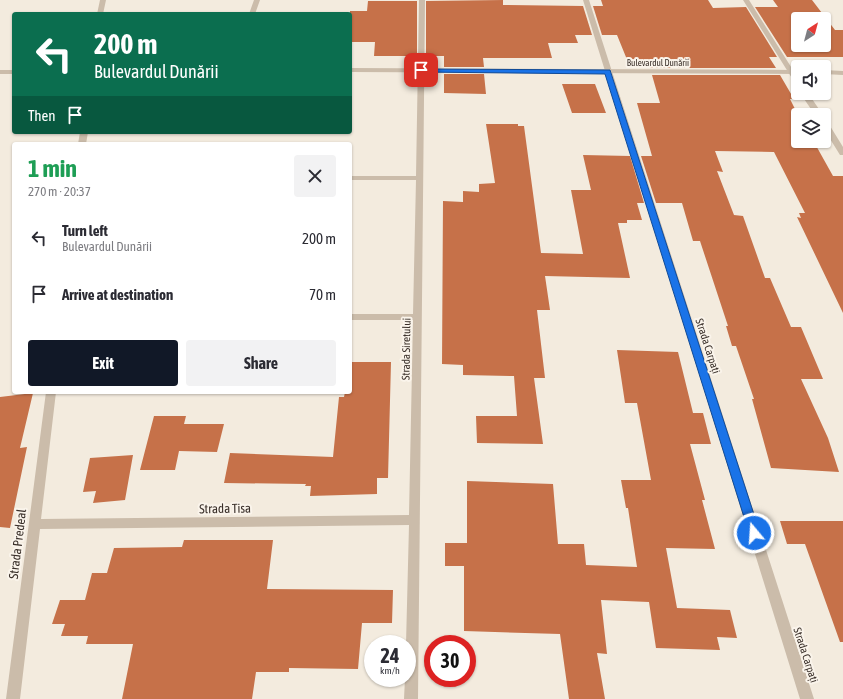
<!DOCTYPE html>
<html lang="en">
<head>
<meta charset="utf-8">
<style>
  body { margin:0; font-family:"Asap Condensed",sans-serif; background:#f2f2f3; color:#2b2b33; height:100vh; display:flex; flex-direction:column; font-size:15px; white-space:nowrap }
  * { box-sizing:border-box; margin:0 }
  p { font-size:13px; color:#7c7c81 }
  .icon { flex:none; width:22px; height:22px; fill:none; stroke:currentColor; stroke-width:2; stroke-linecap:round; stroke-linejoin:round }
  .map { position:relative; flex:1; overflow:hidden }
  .sheet { position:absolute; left:12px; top:142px; width:340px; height:252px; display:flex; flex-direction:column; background:#fff; border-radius:4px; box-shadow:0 1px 3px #0004 }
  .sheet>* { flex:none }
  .guide { position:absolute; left:12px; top:12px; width:340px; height:122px; border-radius:4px; box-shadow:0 1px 3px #0004; background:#0b6e4f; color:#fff; overflow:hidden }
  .needle { width:26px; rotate:36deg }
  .buttons { position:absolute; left:791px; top:12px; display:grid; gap:8px }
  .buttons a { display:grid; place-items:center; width:40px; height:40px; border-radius:4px; background:#fff; box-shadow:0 1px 3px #0004; font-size:20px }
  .speed { position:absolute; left:364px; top:635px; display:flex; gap:8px; font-size:20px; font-weight:700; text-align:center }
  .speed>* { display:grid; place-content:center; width:52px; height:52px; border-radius:50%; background:#fff; box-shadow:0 1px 3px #0004; line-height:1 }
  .speed small { font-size:10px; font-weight:400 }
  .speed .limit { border:6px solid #d22; background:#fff; color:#111 }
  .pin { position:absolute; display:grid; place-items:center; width:34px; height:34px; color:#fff; margin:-17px; border-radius:8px; box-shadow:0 2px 6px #0006 }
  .me { position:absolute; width:44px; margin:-22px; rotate:342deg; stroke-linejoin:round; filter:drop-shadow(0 0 3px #0008) }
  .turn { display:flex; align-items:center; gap:14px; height:84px; padding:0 16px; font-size:18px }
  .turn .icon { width:52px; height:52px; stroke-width:2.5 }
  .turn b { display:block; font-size:28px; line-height:34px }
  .then { display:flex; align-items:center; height:38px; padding:0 16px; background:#0003; gap:8px; font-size:15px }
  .round { display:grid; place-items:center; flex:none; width:42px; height:42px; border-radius:4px; background:#f2f2f3 }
  .headline { display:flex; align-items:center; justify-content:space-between; height:68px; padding:0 16px }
  h1 { font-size:24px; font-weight:700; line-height:30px; color:#1e9e55 }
  .cta { display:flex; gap:8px; margin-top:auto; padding:8px 16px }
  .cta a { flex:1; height:46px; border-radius:4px; background:#111827; color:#fff; font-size:16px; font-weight:700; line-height:46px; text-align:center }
  .cta a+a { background:#f2f2f3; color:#2b2b33 }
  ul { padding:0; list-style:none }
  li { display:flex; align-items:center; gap:12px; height:56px; padding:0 16px }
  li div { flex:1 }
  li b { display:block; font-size:15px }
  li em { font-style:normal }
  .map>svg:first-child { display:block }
  .building { fill:#c67149; fill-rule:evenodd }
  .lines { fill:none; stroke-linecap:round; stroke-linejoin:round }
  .minor { fill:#cbbcaa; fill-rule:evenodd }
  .tertiary { fill:#cbbcaa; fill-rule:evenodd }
  .route { fill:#1a73e8; stroke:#114b97 }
  .labels { text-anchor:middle; stroke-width:4; stroke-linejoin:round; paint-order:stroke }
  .far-street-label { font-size:9px; fill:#392f29; stroke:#faf4eb }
  .street-label { font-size:11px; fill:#392f29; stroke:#faf4eb }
  .near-street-label { font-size:13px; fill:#392f29; stroke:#faf4eb }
</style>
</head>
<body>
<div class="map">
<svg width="843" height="699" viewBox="0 0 843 699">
  <rect width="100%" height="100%" fill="#f3ebde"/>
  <path class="building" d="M503 0V5L583 6 592 35H575L578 43H548L552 58H483L484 67H444V56H426V1Z
    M601 0H708L713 8 746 7 777 57H769L776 68H650L648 62H628L617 35H602L593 6H603Z
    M773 0H812L835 30H843V57H787L755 7H778ZM798 19H824V45H798Z
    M368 1H417V56H374L375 42H350V11H367Z
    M444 74H484L486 94 444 93Z
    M652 75H780L794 99H790L798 115V141L814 142 833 176H843V313L797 217 801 218 799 213H805L774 152 715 151 723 172 717 171 734 215 743 216 765 278H770L791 327H801L823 379H801L828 438 839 472 771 468 752 399H754L736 346H732L726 326H728L700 241H693L682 203H656L641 156H652L637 103H660Z
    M562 84H595L606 113H572Z
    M486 124H518V126H524L541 253 583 254 571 190H591L583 155 630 156 644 203H637L642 220H627V223H618L630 278 545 276 550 310H537L545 378H534L543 444 477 443 476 416H517L514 376 463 375V365L442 364 443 201 463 202V191L479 192V184L495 183Z
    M617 350 678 352 693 413H703L711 444H690L705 500H702L715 549 666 548 677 608 730 610 737 638 717 637 720 650 656 648 649 602 601 600 607 654 597 653 605 699H569L560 634 464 631V566H445V543H467V481L553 484 558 544H584L586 565 637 567 628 508H626L621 480H651L637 403H625Z
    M350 362H391L388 478H377V494L310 496 311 486H305L306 484 224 483 230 453 333 457 339 397H344L345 392H350Z
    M33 393 20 448 27 447 10 528 0 527V397Z
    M154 416H186L184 424H224L217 452 179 451 175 470H140Z
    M133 455 125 500 93 503 96 491 83 492 90 458Z
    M780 521H843V642H840L805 544H787Z
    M184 540H273L267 589 393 590 392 623H362L358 669 289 668V672H256L252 699H122L133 644H86L88 636H61L65 624H52L60 600H85L92 573H107L114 548 182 547Z"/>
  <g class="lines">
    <path class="minor" d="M100 0H106L103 14H97Z
      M254 0H260L255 14H249Z
      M419 0H425L418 699H404L405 678H407V644H406L409 525 40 529 20 699H6L46 392H56L41 519 409 515 413 320H350V314H413L416 180H350V176H416Z
      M583 0H589L814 699H800Z
      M743 0H749L798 78V85L795 83Z
      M800 93H808L823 115H815Z
      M824 121H827L843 147V155H840L824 129Z
      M80 132H88L86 144H78Z"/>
    <path class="tertiary" d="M350 68 798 70V74L350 72Z
      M0 70H14V74H0Z
      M824 70 843 71V75L824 74Z"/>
  </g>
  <path class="route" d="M419 69 610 70 760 533 758 536H750L749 533 605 74 421 72 418 70Z"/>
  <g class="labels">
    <g class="far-street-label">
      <text x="658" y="66">Bulevardul Dunării</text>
    </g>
    <g class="street-label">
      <text transform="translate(708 346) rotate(72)" y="4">Strada Carpați</text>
      <text transform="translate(406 349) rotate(-89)" y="4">Strada Siretului</text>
      <text transform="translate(806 655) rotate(72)" y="4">Strada Carpați</text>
    </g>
    <g class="near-street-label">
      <text transform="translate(225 508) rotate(-1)" y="5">Strada Tisa</text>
      <text transform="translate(17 544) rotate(-83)" y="5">Strada Predeal</text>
    </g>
  </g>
</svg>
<div class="buttons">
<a><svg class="needle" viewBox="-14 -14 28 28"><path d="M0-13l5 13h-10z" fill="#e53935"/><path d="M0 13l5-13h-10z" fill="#7c7c81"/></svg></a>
<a><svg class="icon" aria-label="sound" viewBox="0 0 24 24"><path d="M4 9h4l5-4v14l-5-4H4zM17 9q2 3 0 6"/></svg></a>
<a><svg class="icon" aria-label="layers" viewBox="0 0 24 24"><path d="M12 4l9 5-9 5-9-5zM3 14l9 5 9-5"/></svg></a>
</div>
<div class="speed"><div>24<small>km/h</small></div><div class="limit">30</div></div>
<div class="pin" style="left:421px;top:70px;background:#d93025"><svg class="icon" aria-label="arrive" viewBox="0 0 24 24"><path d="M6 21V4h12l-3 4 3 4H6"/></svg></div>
<svg class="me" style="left:754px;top:533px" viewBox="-20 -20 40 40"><circle r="17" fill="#1a73e8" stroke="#fff" stroke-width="3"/><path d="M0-11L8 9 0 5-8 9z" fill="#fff"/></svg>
<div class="guide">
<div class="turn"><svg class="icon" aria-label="left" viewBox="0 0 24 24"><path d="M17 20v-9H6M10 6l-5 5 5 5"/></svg><div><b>200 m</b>Bulevardul Dunării</div></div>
<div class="then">Then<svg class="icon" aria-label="arrive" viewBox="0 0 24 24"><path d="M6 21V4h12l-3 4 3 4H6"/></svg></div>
</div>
<section class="sheet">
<div class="headline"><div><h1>1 min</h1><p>270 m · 20:37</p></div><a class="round"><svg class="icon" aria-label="close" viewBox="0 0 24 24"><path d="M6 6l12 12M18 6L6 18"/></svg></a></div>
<ul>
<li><svg class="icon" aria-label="left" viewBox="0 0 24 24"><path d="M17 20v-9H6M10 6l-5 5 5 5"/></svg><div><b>Turn left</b><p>Bulevardul Dunării</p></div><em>200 m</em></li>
<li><svg class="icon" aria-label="arrive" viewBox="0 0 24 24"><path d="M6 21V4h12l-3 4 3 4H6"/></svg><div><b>Arrive at destination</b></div><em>70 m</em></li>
</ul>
<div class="cta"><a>Exit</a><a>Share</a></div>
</section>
</div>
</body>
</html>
